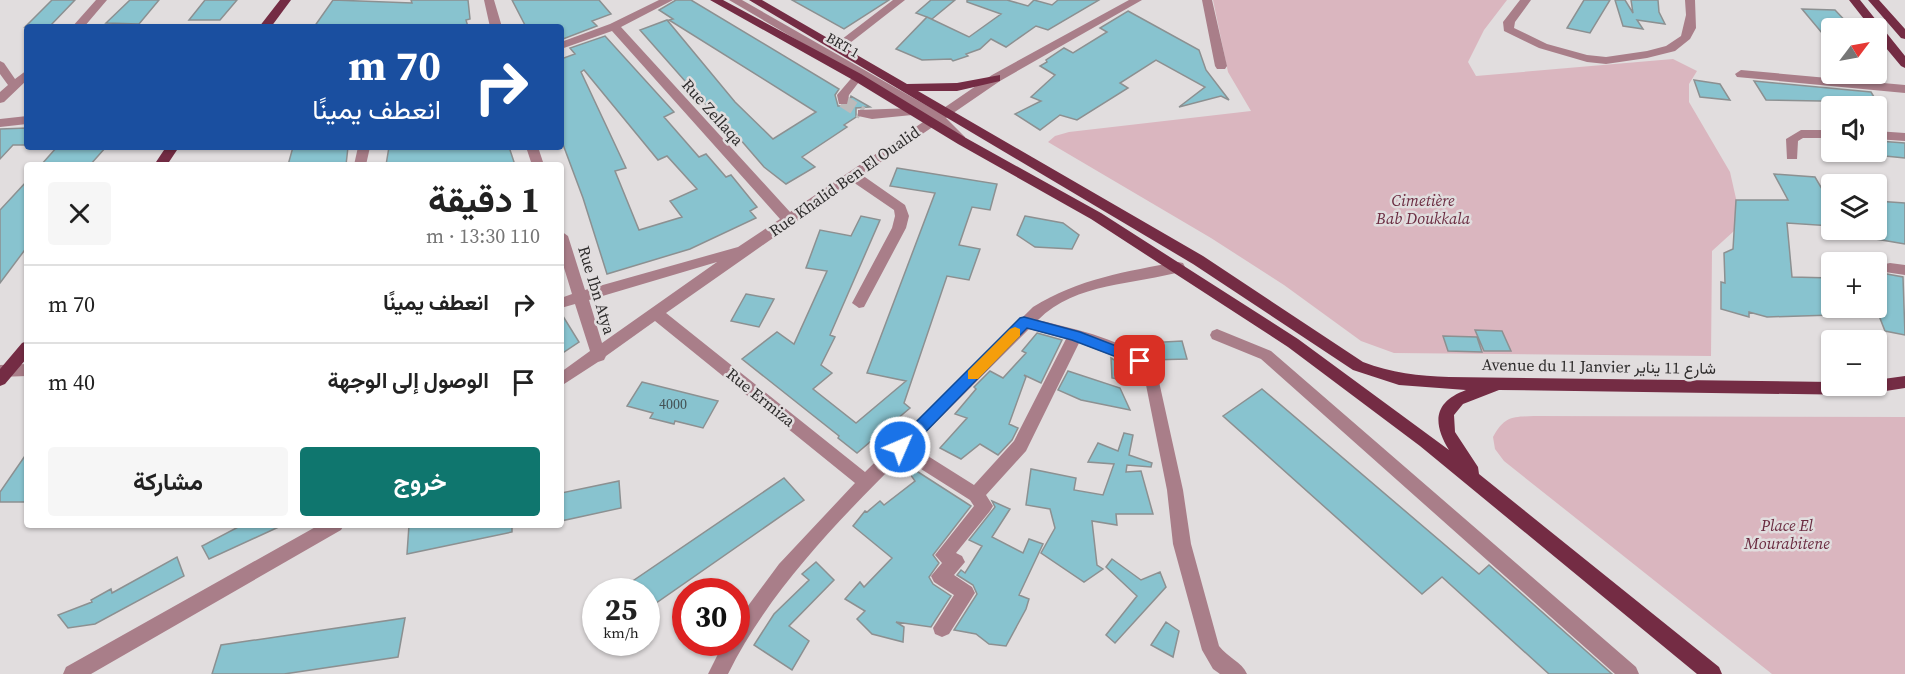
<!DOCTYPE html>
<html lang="ar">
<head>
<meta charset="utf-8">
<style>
  body { margin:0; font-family:"Source Serif 4",Vazirmatn,serif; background:#f6f6f6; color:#222; direction:rtl; height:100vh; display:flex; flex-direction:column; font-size:22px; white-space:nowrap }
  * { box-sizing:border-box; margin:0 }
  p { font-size:20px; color:#767676 }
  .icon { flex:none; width:33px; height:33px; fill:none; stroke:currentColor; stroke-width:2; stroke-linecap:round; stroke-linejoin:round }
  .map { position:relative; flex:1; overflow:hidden; direction:ltr }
  .side { position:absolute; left:24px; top:162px; width:540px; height:366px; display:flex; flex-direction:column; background:#fff; border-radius:6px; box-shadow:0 2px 4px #0004; direction:rtl }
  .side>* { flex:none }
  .guide { position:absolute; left:24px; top:24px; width:540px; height:126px; border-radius:6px; box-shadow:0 2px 4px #0004; direction:rtl; background:#1a4fa0; color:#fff; overflow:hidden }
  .needle { width:39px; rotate:58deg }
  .buttons { position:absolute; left:1821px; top:18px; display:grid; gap:12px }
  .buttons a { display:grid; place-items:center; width:66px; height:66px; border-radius:6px; background:#fff; box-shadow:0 2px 4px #0004; font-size:30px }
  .speed { position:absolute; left:582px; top:578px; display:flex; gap:12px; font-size:30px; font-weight:700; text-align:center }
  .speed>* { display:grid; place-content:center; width:78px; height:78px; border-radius:50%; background:#fff; box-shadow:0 2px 4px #0004; line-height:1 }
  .speed small { font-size:15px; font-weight:400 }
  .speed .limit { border:9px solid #d22; background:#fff; color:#111 }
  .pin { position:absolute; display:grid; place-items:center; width:51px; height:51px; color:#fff; margin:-26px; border-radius:12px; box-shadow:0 3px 9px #0006 }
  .me { position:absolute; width:66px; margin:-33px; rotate:45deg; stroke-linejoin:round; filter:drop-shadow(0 0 4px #0008) }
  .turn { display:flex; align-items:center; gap:21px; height:126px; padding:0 24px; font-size:27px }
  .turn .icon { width:78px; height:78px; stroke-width:2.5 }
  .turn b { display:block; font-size:42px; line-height:51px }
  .round { display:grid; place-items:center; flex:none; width:63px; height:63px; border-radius:6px; background:#f6f6f6 }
  .overview { display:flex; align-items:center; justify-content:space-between; height:102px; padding:0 24px }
  h1 { font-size:36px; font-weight:700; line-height:45px }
  .cta { display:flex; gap:12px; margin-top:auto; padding:12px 24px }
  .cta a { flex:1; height:69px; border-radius:6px; background:#0f766e; color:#fff; font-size:24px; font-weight:700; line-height:69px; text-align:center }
  .cta a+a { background:#f6f6f6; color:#222 }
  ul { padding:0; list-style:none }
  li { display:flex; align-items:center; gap:18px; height:78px; padding:0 24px; border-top:2px solid #e0e0e0 }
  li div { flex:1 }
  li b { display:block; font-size:22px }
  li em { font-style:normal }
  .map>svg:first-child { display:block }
  .green { fill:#dab6bf }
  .building { fill:#88c3cf; stroke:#8c9091; stroke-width:1.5; fill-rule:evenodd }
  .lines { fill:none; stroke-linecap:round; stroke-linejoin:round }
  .minor-tunnel { stroke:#bdbaba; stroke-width:13; stroke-dasharray:13 6; stroke-linecap:butt }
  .minor { fill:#a97e89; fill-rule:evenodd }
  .major { fill:#742c44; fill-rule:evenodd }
  .route { fill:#1a73e8; stroke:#114b97; stroke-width:1.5 }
  .slow { fill:#f59e0b }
  .labels { text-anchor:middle; stroke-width:5; stroke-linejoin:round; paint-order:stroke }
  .far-street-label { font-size:14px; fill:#2e2c2c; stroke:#e1ddde }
  .number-label { font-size:14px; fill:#445255 }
  .street-label { font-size:16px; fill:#2e2c2c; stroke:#e1ddde }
  .park-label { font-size:16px; font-style:italic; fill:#6a2b40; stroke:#e1ddde }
</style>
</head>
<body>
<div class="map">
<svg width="1905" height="674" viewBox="0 0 1905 674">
  <rect width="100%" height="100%" fill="#e1ddde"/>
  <path class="green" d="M1213 0H1507L1484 30 1468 62 1476 76 1673 59 1697 71 1689 84V102L1730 172 1737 203 1734 231 1712 251 1711 356 1394 353 1361 341 1284 285 1211 238 1048 142 1055 136 1069 132 1251 111 1228 72Z
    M1534 416 1905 417V674H1772L1504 461 1495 449 1493 437C1505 416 1512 417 1534 416Z"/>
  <path class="building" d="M52 0H75L49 27H25Z
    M130 0H159L139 24 106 23Z
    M205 0H237L220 20H189Z
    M333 0 412 3 411 0H468L470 19 466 20 468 27H314Z
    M512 0H599L611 14 592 21 597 26 563 39 561 27H526Z
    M676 0H691L839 89 835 95 838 106H848L851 96 870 107 856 108V117L844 125 847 127 802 157 815 167 786 184 764 167 733 131 730 132 640 30 667 20 735 102 773 139 816 112 669 20 673 19 659 10Z
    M792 0H889L844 29Z
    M931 0H955L932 19 916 13Z
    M967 0H1007L1028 6 1034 0 1052 5 1058 0H1099L1048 30 1036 26 1006 47 991 39 980 49 966 54 968 56 953 61 951 59 922 60 896 49 927 17 969 37 1001 14 967 2Z
    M1584 0H1610L1590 33 1567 28Z
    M1615 0H1625L1633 13 1631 0H1658L1659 12 1665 24 1637 20 1643 29 1623 26Z
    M1802 9 1835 10 1852 28H1832V45Z
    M1128 11 1199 50 1206 70 1229 100 1221 96 1179 107 1205 87 1156 60 1120 83 1128 88 1077 120 1060 115 1040 130 1015 114 1041 101 1031 97 1055 75 1040 66 1047 62 1046 60 1064 48 1073 53 1107 32 1100 28Z
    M605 36 674 112 664 117 699 157 706 154 726 177 731 175 757 207 750 211 756 218 690 249 607 274 583 198 561 139V59L575 54 570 48ZM584 70 658 160 667 156 697 189 670 201 682 217 639 230 615 171 626 168 581 72Z
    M1694 80 1720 84 1730 100 1700 97Z
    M1754 81 1871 92 1877 102 1766 100Z
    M27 128V145H13L0 159V129Z
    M1878 141 1905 143V158L1885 156Z
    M57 147H106L90 165H41Z
    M293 147H348L346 165H288Z
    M389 147H509L515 165H386Z
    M897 168 997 184 990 210 972 207 959 245 980 249 969 280 947 276 904 403 910 408 857 453 838 438 839 436 742 359 777 332 794 344 827 271 806 268 820 230 851 236 861 216 880 220 830 335 835 337 821 365 832 373 813 389 856 423 906 381 867 373 935 193 890 186Z
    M1774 174 1815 177 1832 206V226L1787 223 1792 277 1832 278V315L1767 317 1749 312V317L1721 309V282L1725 283 1724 253 1733 249 1736 200H1788Z
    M27 181V247L0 283V210Z
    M1876 201 1905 203V244L1876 239Z
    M1025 216 1063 223 1079 235 1072 249 1035 247 1017 235Z
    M1876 272 1903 277 1905 335 1885 331 1876 308Z
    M746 294 774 299 759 327 731 321Z
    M561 313 579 342 561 354Z
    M1475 330 1502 331 1511 351H1484Z
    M1037 333 1062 340 1041 383 1024 375 1026 377 1009 424 1018 428 1012 440 998 455 980 444 961 459 940 448 967 418 955 414 976 389 974 387 990 371 1003 378 1026 353 1022 351Z
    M1443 336 1477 337 1482 352 1448 351Z
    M1182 341 1187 359 1150 360 1146 343Z
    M1111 358 1141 376 1142 384 1112 378Z
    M1068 371 1120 388 1130 410 1081 400 1058 390Z
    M642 382 718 401 703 428 675 421 674 424 650 418 653 413 627 406Z
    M1262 389 1479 574 1489 565 1612 674H1549L1442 577 1422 594 1223 416Z
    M1124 433 1133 435 1129 455 1152 463 1151 467 1127 465 1126 472 1141 471 1153 514H1116L1117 525 1092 521 1097 565 1103 569 1084 582 1041 553 1055 528 1050 509 1026 505 1031 469 1076 478 1074 490 1103 495 1114 464 1088 462 1098 443 1118 451Z
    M27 453V502H0V492Z
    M901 461 971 506 933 555 939 563 929 577 933 584 951 596 931 627 896 622 904 627 903 642 872 634 857 619 865 611 845 599 860 582 864 587 892 558 853 526 865 511 867 512 880 501 884 505 915 481Z
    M784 478 804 500 646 610V591H618Z
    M619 481 621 508 561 521V493Z
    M992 501 1010 509 992 537 1023 553 1029 539 1043 544 1019 595 1029 599 1026 609 1006 646 989 644 976 634 954 630 977 594 973 585 957 575 961 570 965 573 982 546 969 540 995 507Z
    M242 525H283L209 559 202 546Z
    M409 525H512V532L407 554Z
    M177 557 184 576 95 624 68 628 58 615 92 602 91 600 111 589 112 593Z
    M1112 559 1141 580 1160 572 1166 587 1115 643 1106 635 1137 596 1106 567Z
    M816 562 834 580 789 626 809 641 792 670 754 645 774 614 809 580 802 574Z
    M405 618 398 657 284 674H212L221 645Z
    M1166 622 1179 631 1173 657 1151 645Z"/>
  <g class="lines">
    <path class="minor-tunnel" d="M843 101 862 113"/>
    <path class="minor" d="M96 0H107L84 27H72Z
      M484 0H494L502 27H490Z
      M659 0H673L621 27 790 212 929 118 917 110 916 114 912 115 872 119 858 116V110L914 108 862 78 849 95 847 104H839L837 95 855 74 729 0H742L938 112 992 75 1129 0H1142L1000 81 946 118 965 137V143H957L937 124 862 175 905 205 909 216 906 228 864 307 859 308 852 303 892 228 895 216 894 210 853 182 666 313 865 472 1033 307C1078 279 1127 271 1178 262L1183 263 1185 267 1183 271C1135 285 1076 282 1038 320 1078 330 1126 339 1156 368L1183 490 1191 544 1219 646C1227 657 1242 662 1247 674H1220L1213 669 1202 650 1173 544 1167 490 1144 375 1123 360 1079 343 1026 451 986 495 993 506 990 511 956 553 962 556 965 562 954 575 972 587 975 593 949 634 942 637 935 634 933 628 954 595 934 582 931 576 942 563 935 555 974 506 970 500 902 457C837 522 769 591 728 674H708L724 642H736V622L779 564 855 483 655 321 606 356 604 360 598 362 561 386V372L590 351 575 304 561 308V298L572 294 561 258V231L568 236 585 290 738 247 780 219 612 31 561 49V42L610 24ZM717 262 602 343 589 300ZM1029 329 1066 339 1014 441 974 485 912 446Z
      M893 0H905L841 50H833V46Z
      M1202 0H1212L1227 66 1225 69H1217L1215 66Z
      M1520 0H1531L1515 22 1514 28 1547 44 1587 55 1606 57 1647 51 1666 46 1681 36 1686 15 1685 0H1695L1696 28 1690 39 1675 51 1647 58 1606 64 1587 62 1539 48 1504 31 1503 22Z
      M0 61 4 63 15 79 27 70V80L4 102 0 103V92L8 85 0 74Z
      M1741 70 1905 85V93L1737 77 1735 74Z
      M27 116V124L0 127V119Z
      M1801 130H1832V138H1803L1798 141 1797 159H1787L1786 139Z
      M1876 131 1905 133V141L1876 139Z
      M358 147H370L366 165H354Z
      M526 147H538L544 165H532Z
      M1890 263 1905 265V275L1885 272 1883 268 1885 264Z
      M1217 329 1271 351 1636 667 1639 674H1615L1261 359 1212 339 1210 335 1212 331Z
      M27 364V376L0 377V365Z
      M319 525H344L341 530 91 674H63L66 667Z"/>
    <path class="major" d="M280 0H291L271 27H259Z
      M710 0H723L861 74 966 138 1101 213 1298 339 1449 450C1432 422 1434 402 1466 390L1399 385 1353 370 1193 264 749 0H762L907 84 957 83 1000 75V81L957 91H918L1203 256 1363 362C1391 373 1419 376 1449 377L1832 382V386H1876V380L1905 376V388L1860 395 1499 390 1463 404 1454 415 1455 432 1478 467 1479 474 1719 667 1722 674H1697L1420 446 1288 347 1091 219 958 144 853 80Z
      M1849 0H1860L1905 56V68L1901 66 1876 36V28H1871Z
      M1868 0H1879L1905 29V39L1901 38Z
      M166 147H179L167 165H154Z
      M27 341V358L5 384 0 386V369L22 343Z"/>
  </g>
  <path class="route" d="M1024 317 1080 332 1145 357 1147 361 1140 366 1072 340 1027 328 906 452H895L893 447 895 443 1020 318Z"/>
  <path class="slow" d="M1015 327 1020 329V336L978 379H968V371L1010 329Z"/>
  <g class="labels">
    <g class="far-street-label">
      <text transform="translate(843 45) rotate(30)" y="5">BRT 1</text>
    </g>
    <g class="number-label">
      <text x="673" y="409">4000</text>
    </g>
    <g class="street-label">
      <text transform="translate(713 112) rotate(48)" y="6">Rue Zellaqa</text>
      <text transform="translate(844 181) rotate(-35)" y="6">Rue Khalid Ben El Oualid</text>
      <text transform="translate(597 290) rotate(73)" y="6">Rue Ibn Atya</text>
      <text transform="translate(1599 366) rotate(1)" y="6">Avenue du 11 Janvier شارع 11 يناير</text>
      <text transform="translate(761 397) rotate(39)" y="6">Rue Ermiza</text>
    </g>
    <g class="park-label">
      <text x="1423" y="206">Cimetière<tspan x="1423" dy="18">Bab Doukkala</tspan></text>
      <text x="1787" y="531">Place El<tspan x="1787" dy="18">Mourabitene</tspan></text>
    </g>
  </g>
</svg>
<div class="buttons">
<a><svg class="needle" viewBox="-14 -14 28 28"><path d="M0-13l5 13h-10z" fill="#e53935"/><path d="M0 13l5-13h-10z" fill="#767676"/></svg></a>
<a><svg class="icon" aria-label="sound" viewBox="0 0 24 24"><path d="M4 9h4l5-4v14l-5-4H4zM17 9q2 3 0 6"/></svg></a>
<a><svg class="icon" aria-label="layers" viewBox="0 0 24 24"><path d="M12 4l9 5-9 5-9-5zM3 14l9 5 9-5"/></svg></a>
<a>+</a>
<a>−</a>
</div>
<div class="speed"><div>25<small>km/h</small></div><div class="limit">30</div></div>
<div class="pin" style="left:1140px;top:361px;background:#d93025"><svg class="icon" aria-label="arrive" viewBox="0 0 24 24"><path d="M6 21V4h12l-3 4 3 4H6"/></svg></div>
<svg class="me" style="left:900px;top:447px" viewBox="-20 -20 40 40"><circle r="17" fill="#1a73e8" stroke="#fff" stroke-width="3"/><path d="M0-11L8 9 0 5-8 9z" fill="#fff"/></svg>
<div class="guide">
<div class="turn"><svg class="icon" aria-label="right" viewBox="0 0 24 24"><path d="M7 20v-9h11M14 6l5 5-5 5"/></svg><div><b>70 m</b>انعطف يمينًا</div></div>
</div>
<section class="side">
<div class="overview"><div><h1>1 دقيقة</h1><p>110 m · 13:30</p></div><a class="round"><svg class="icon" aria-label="close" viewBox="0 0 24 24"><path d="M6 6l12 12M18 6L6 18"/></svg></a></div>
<ul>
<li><svg class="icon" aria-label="right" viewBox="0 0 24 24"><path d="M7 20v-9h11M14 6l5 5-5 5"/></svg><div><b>انعطف يمينًا</b></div><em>70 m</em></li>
<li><svg class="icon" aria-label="arrive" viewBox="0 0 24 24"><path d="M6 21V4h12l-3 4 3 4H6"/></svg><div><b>الوصول إلى الوجهة</b></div><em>40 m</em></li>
</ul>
<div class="cta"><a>خروج</a><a>مشاركة</a></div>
</section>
</div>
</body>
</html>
